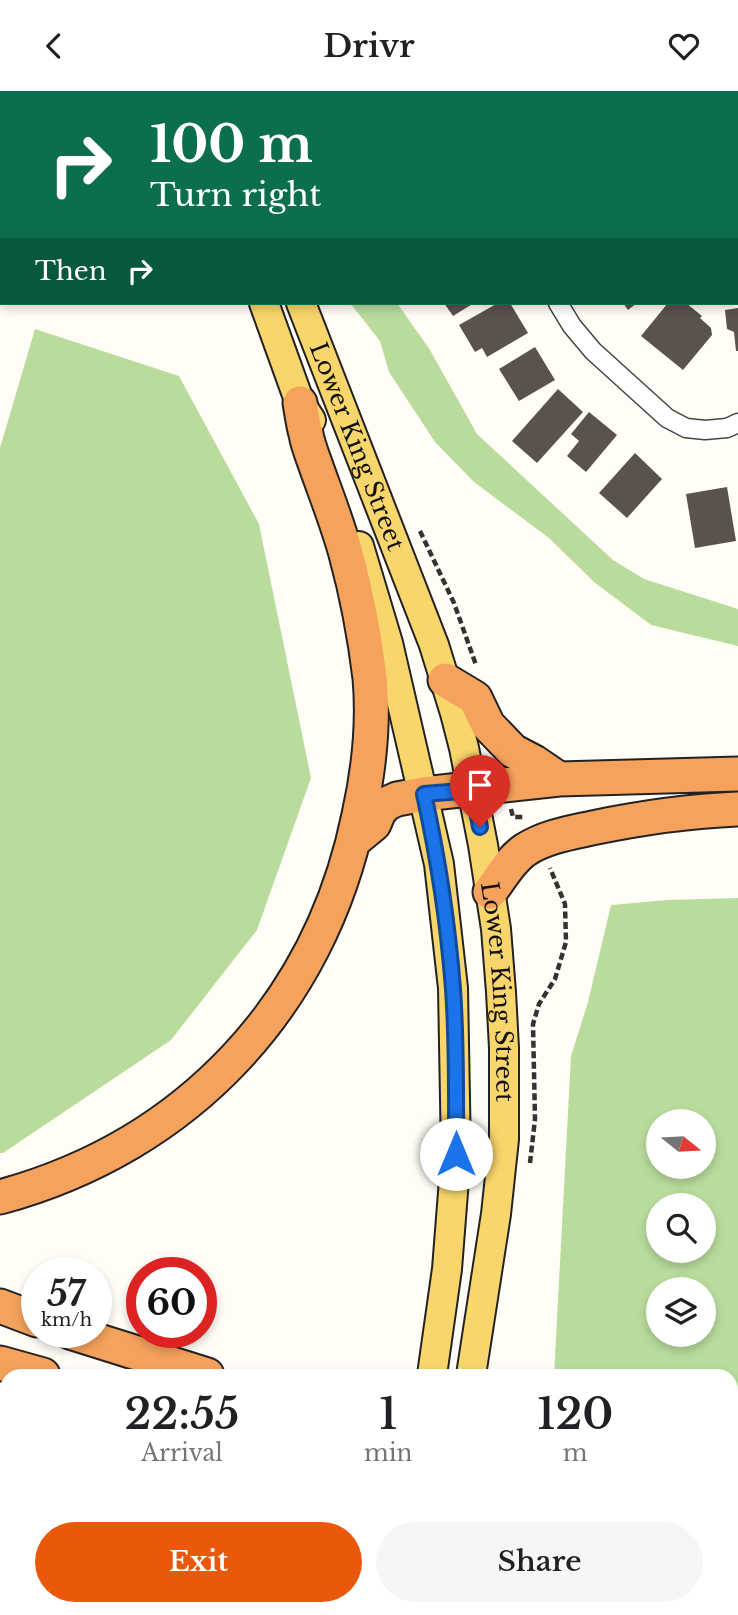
<!DOCTYPE html>
<html lang="en">
<head>
<meta charset="utf-8">
<style>
  body { margin:0; font-family:"Libre Baskerville",serif; background:#f6f6f6; color:#202124; height:100vh; display:flex; flex-direction:column; font-size:26px; white-space:nowrap }
  * { box-sizing:border-box; margin:0 }
  p { font-size:23px; color:#757577 }
  .icon { flex:none; width:38px; height:38px; fill:none; stroke:currentColor; stroke-width:2; stroke-linecap:round; stroke-linejoin:round }
  .map { position:relative; flex:1; overflow:hidden }
  .sheet { position:absolute; left:0px; top:1278px; width:738px; height:247px; display:flex; flex-direction:column; background:#fff; border-radius:21px 21px 0 0; box-shadow:0 4px 10px #0003 }
  .sheet>* { flex:none }
  .guide { position:absolute; left:0px; top:0px; width:738px; height:214px; box-shadow:0 4px 10px #0003; background:#0b6e4f; color:#fff; overflow:hidden }
  .needle { width:46px; rotate:108deg }
  .controls { position:absolute; left:646px; top:1018px; display:grid; gap:14px }
  .controls a { display:grid; place-items:center; width:70px; height:70px; border-radius:50%; background:#fff; box-shadow:0 4px 10px #0003; font-size:35px }
  .speed { position:absolute; left:21px; top:1166px; display:flex; gap:14px; font-size:35px; font-weight:700; text-align:center }
  .speed>* { display:grid; place-content:center; width:91px; height:91px; border-radius:50%; background:#fff; box-shadow:0 4px 10px #0003; line-height:1 }
  .speed small { font-size:18px; font-weight:400 }
  .speed .limit { border:10px solid #d22; background:#fff; color:#111 }
  .pin { position:absolute; display:grid; place-items:center; width:60px; height:60px; color:#fff; margin:-72px -30px; border-radius:50% 50% 50% 0; rotate:-45deg; box-shadow:0 0 7px #0007 }
  .pin .icon { rotate:45deg }
  .me { position:absolute; width:77px; margin:-38px; rotate:0deg; stroke-linejoin:round; filter:drop-shadow(0 0 5px #0008) }
  .turn { display:flex; align-items:center; gap:24px; height:147px; padding:0 35px; font-size:32px }
  .turn .icon { width:91px; height:91px; stroke-width:2.5 }
  .turn b { display:block; font-size:49px; line-height:60px }
  .then { display:flex; align-items:center; height:66px; padding:0 35px; background:#0003; gap:14px; font-size:26px }
  .eta { display:flex; justify-content:space-evenly; align-items:center; height:119px; text-align:center }
  .eta b { font-size:42px; font-weight:600; line-height:49px }
  .cta { display:flex; gap:14px; margin-top:auto; padding:14px 35px }
  .cta a { flex:1; height:80px; border-radius:42px; background:#ea580c; color:#fff; font-size:28px; font-weight:600; line-height:80px; text-align:center }
  .cta a+a { background:#f6f6f6; color:#202124 }
  header { display:flex; justify-content:space-between; align-items:center; height:91px; padding:0 35px; background:#fff; font-size:32px; font-weight:600 }
  .map>svg:first-child { display:block }
  .forest { fill:#b9dc9c; fill-rule:evenodd }
  .building { fill:#5a524d }
  .lines { fill:none; stroke-linecap:round; stroke-linejoin:round }
  .street-casing { stroke:#444; stroke-width:21 }
  .primary-casing { stroke:#222; stroke-width:32 }
  .highway-casing { stroke:#222; stroke-width:37 }
  .path { stroke:#333; stroke-width:4.5; stroke-dasharray:7 3.5; stroke-linecap:butt }
  .street { stroke:#fff; stroke-width:18 }
  .primary { stroke:#f9d66b; stroke-width:28 }
  .highway { stroke:#f5a25d; stroke-width:33 }
  .route-casing { stroke:#114b97; stroke-width:18 }
  .route { stroke:#1a73e8; stroke-width:12 }
  .labels { text-anchor:middle; stroke-width:7; stroke-linejoin:round; paint-order:stroke }
  .street-label { font-size:24px; fill:#111; stroke:#fff }
</style>
</head>
<body>
<header><svg class="icon" aria-label="back" viewBox="0 0 24 24"><path d="M15 5l-7 7 7 7"/></svg>Drivr<svg class="icon" aria-label="heart" viewBox="0 0 24 24"><path d="M12 20l-8-8c-3-5 5-10 8-4 3-6 11-1 8 4z"/></svg></header>
<div class="map">
<svg width="738" height="1524" viewBox="0 0 738 1524">
  <rect width="100%" height="100%" fill="#fffdf5"/>
  <path class="forest" d="M350 212H397L430 259 477 343 613 469 644 488 738 518V555L651 534 594 491 549 447 474 391 435 351 389 281 380 250Z
    M35 238 179 285 259 433 311 687 257 839 171 949 3 1062H0V357Z
    M738 807V1336L732 1335V1284H554L571 965 588 911 611 814 667 809ZM658 1031H704V1076H658ZM658 1115H704V1160H658ZM658 1199H704V1244H658Z
    M33 1517H173L174 1524H26Z
    M261 1517H337L334 1524H255Z"/>
  <path class="building" d="M444 212H474L453 225Z
    M498 212H510L528 242 487 266 482 257 475 261 459 234Z
    M623 212H637L628 219Z
    M668 212H686L702 225 700 227 711 237 712 244 683 279 641 245Z
    M738 217V260H736L734 241 727 238 725 219Z
    M535 256 555 289 519 310 499 278Z
    M558 298 583 321 537 372 512 350Z
    M589 321 617 344 586 381 567 365 579 350 571 343Z
    M635 362 662 388 627 427 599 402Z
    M727 396 736 450 695 457 686 403Z"/>
  <g class="lines">
    <defs>
      <path id="street" d="M466 2 468 0
        M558 212 572 235 593 260 667 327 686 337 705 339 727 337 738 332"/>
      <g id="primary">
        <path d="M183 0V2"/>
        <path d="M216 0 217 2"/>
        <path d="M264 212 300 312 311 329"/>
        <path id="s1" d="M301 212 434 554 455 622 464 657 483 754 496 838 501 901 504 957V1048L496 1123 471 1284"/>
        <path d="M359 455 388 552 439 773 453 897 456 1063 447 1178 432 1284"/>
        <path d="M369 1524 372 1517"/>
        <path d="M409 1524 411 1517"/>
      </g>
      <path id="highway" d="M445 589 475 607 488 634 513 660 534 671 559 688
        M357 747 374 733 379 721 386 713 397 708 424 703 559 688 738 683
        M490 801C501 787 510 769 525 759 545 746 569 742 592 737 640 727 689 720 738 718
        M0 1106C188 1055 320 914 359 724 369 679 374 633 370 587 365 546 357 503 346 463 338 434 327 406 317 378 313 366 308 355 306 343 303 333 302 322 300 312
        M0 1215 37 1229
        M70 1241 207 1284
        M0 1272 43 1284
        M0 1350 7 1352
        M732 1421 738 1423
        M732 1475 738 1476
        M594 1517 615 1524"/>
    </defs>
    <use href="#street" class="street-casing"/>
    <use href="#primary" class="primary-casing"/>
    <use href="#highway" class="highway-casing"/>
    <path class="path" d="M420 440 454 512 476 574
      M511 718 513 726H524
      M530 1072 535 1028 533 933 539 913 555 888 566 851 565 813 550 777"/>
    <use href="#street" class="street"/>
    <use href="#primary" class="primary"/>
    <use href="#highway" class="highway"/>
  </g>
  <g class="lines">
    <defs>
      <path id="route" d="M456 1063C456 1008 457 953 453 898 448 832 438 767 424 703L473 699 480 736"/>
    </defs>
    <use href="#route" class="route-casing"/>
    <use href="#route" class="route"/>
  </g>
  <g class="labels">
    <g class="street-label">
      <text dy="8" stroke="none"><textPath href="#s1" startOffset="154">Lower King Street</textPath></text>
      <text dy="8" stroke="none"><textPath href="#s1" startOffset="721">Lower King Street</textPath></text>
    </g>
  </g>
</svg>
<div class="controls">
<a><svg class="needle" viewBox="-14 -14 28 28"><path d="M0-13l5 13h-10z" fill="#e53935"/><path d="M0 13l5-13h-10z" fill="#757577"/></svg></a>
<a><svg class="icon" aria-label="search" viewBox="0 0 24 24"><circle cx="10" cy="10" r="6"/><path d="M15 15l6 6"/></svg></a>
<a><svg class="icon" aria-label="layers" viewBox="0 0 24 24"><path d="M12 4l9 5-9 5-9-5zM3 14l9 5 9-5"/></svg></a>
</div>
<div class="speed"><div>57<small>km/h</small></div><div class="limit">60</div></div>
<div class="pin" style="left:480px;top:736px;background:#d93025"><svg class="icon" aria-label="arrive" viewBox="0 0 24 24"><path d="M6 21V4h12l-3 4 3 4H6"/></svg></div>
<svg class="me" style="left:456px;top:1063px" viewBox="-20 -20 40 40"><circle r="19" fill="#fff"/><path d="M0-13L10 11 0 6-10 11z" fill="#1a73e8"/></svg>
<div class="guide">
<div class="turn"><svg class="icon" aria-label="right" viewBox="0 0 24 24"><path d="M7 20v-9h11M14 6l5 5-5 5"/></svg><div><b>100 m</b>Turn right</div></div>
<div class="then">Then<svg class="icon" aria-label="right" viewBox="0 0 24 24"><path d="M7 20v-9h11M14 6l5 5-5 5"/></svg></div>
</div>
<section class="sheet">
<div class="eta">
<div><b>22:55</b><p>Arrival</p></div>
<div><b>1</b><p>min</p></div>
<div><b>120</b><p>m</p></div>
</div>
<div class="cta"><a>Exit</a><a>Share</a></div>
</section>
</div>
</body>
</html>
